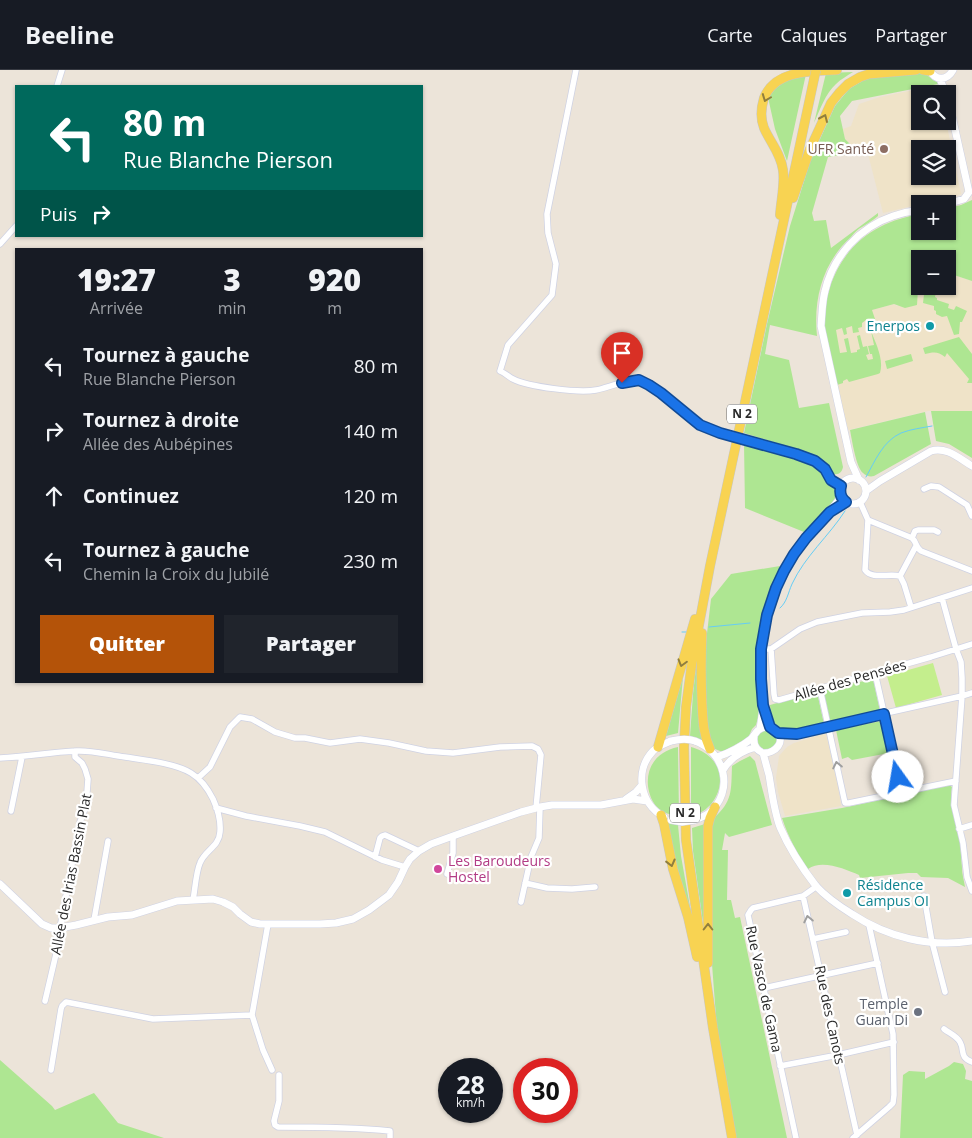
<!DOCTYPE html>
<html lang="fr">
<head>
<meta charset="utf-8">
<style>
  body { margin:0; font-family:"Open Sans",sans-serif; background:#20242c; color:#f1f3f6; height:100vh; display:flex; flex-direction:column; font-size:19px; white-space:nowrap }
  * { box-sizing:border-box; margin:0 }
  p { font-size:16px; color:#9ea1a6 }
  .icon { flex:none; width:28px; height:28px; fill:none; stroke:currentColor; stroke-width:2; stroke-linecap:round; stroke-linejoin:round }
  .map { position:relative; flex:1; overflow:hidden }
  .panel { position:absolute; left:15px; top:178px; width:408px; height:435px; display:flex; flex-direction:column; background:#171b24; border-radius:0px; box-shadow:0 1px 4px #0004 }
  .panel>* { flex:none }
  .top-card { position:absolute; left:15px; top:15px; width:408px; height:152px; border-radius:0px; box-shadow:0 1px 4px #0004; background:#00695c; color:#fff; overflow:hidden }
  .fabs { position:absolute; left:911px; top:15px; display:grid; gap:10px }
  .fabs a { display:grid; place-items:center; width:45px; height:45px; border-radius:0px; background:#171b24; box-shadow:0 1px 4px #0004; font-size:25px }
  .speed { position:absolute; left:438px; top:988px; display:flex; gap:10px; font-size:25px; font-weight:700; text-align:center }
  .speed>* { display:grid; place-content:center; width:65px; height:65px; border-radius:50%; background:#171b24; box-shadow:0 1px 4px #0004; line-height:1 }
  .speed small { font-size:12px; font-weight:400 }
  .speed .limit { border:8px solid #d22; background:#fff; color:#111 }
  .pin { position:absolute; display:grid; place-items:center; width:42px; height:42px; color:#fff; margin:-51px -21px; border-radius:50% 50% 50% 0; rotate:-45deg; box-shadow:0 0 5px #0007 }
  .pin .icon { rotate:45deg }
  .me { position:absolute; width:55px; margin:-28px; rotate:347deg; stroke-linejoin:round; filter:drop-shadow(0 0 4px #0008) }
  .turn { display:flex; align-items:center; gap:18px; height:105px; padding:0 25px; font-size:22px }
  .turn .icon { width:65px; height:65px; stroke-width:2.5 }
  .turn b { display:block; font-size:35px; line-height:42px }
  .then { display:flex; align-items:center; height:48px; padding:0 25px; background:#0003; gap:10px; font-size:19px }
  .eta { display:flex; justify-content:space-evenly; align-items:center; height:85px; text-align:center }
  .eta b { font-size:30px; font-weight:800; line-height:35px }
  .button { display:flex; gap:10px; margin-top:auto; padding:10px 25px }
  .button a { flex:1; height:58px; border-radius:0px; background:#b45309; color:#fff; font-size:20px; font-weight:800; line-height:58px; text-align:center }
  .button a+a { background:#20242c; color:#f1f3f6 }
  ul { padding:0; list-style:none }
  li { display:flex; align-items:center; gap:15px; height:65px; padding:0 25px }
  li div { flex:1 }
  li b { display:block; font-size:19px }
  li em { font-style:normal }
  header { display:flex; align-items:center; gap:30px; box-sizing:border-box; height:70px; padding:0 25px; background:#171b24; border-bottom:1px solid #363941 }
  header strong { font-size:24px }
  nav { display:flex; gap:28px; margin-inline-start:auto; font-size:18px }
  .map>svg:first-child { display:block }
  .education { fill:#efe3c8; fill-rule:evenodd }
  .green { fill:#aee692 }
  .pitch { fill:#c4ee8d }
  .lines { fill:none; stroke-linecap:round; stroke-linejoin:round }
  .stream { stroke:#66cdf5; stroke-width:1 }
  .minor-casing { stroke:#cfd2e3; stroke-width:7 }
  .tertiary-casing { stroke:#cfd2e3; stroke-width:8 }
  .primary-casing { stroke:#c7c7c7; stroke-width:10 }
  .minor { stroke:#fff; stroke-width:5.5 }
  .tertiary { stroke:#fff; stroke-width:7 }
  .primary { stroke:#f8d352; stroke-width:9 }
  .minor-bridge-casing { stroke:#cfd2e3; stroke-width:7; stroke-linecap:butt }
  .tertiary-bridge-casing { stroke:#cfd2e3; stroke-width:8; stroke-linecap:butt }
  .primary-bridge-casing { stroke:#c7c7c7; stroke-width:10; stroke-linecap:butt }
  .minor-bridge { stroke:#fff; stroke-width:5.5 }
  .tertiary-bridge { stroke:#fff; stroke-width:7 }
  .primary-bridge { stroke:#f8d352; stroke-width:9 }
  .oneway { stroke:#907e3e }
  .oneway2 { stroke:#9f9f9f }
  .route-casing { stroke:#114b97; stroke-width:12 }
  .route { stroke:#1a73e8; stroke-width:9 }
  .education-dot { fill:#8d6e63; stroke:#fff; stroke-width:2 }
  .culture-dot { fill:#0f9aa8; stroke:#fff; stroke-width:2 }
  .hotel-dot { fill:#d1479c; stroke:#fff; stroke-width:2 }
  .worship-dot { fill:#6b7280; stroke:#fff; stroke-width:2 }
  .labels { text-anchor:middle; stroke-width:4.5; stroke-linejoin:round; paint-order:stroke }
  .shield { fill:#fff; stroke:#696969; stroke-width:1 }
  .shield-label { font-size:12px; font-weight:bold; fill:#292929 }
  .education-label { font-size:14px; fill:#785e54; stroke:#fff; text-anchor:end }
  .culture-label { font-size:14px; fill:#0d838f; stroke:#fff; text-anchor:end }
  .street-label { font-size:14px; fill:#292929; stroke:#fff }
  .hotel-label { font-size:14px; fill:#b23c85; stroke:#fff; text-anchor:start }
  .worship-label { font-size:14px; fill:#5b616d; stroke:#fff; text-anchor:end }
</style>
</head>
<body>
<header>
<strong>Beeline</strong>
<nav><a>Carte</a><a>Calques</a><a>Partager</a></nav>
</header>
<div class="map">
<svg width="972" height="1068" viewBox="0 0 972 1068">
  <rect width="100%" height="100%" fill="#ece4d9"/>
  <path class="education" d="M938 15 940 24H920V51H946L961 124 883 143 867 80 847 84 850 74 845 69 843 59 851 56 859 34 880 27ZM920 79H948V106H920Z
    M920 202V216H948V203L972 211V341H928L848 360 828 276 825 255V246L872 240 894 234 897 236 918 226Z
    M826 663 838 715 841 736 785 746 778 722 776 708 779 686 787 677 794 673Z"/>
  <path class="green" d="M853 2C847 6 841 9 836 14 825 24 820 40 814 53L826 3Z
    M923 3C929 5 931 10 937 12L938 14 852 31 840 46 845 69 850 74 847 84 828 87 812 143 814 151 826 150 831 178 878 143V146C874 150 868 153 862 157 858 159 854 163 851 167 823 192 813 229 817 266L770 255 765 284 789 290 799 338 829 333 843 397C842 402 839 405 834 404L822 390 815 385 744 363 767 254 790 156 811 89 835 36 849 19 864 10 878 5Z
    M806 4 787 91 775 59 769 32V25L775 15Z
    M972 130V211L948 203V189H920L917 235 905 238 894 234 872 240 876 252 873 254 870 250H866L862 253V257L858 258 859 262 853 263 852 256 846 258 847 264 844 265 842 258 836 260 840 283 847 282 844 269 848 268 851 283 857 282V280L860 279 857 266 860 265 863 277 867 276 869 284 866 285 868 290 873 289 872 284H870L868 276 874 275 871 261C876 274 884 289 880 303L878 304 849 312 847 309 843 311V313L837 315C833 295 826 275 825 255 823 215 844 175 880 157 893 150 906 147 920 144V161H948V138L961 135Z
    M925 216H938V219L939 220V222H936L935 227 937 228V230L949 234 948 238 954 240 956 236 967 241 962 252H960L959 264 954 265 947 246 942 247 936 244V241L934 240V236L923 233Z
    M959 267 972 284V313H967L969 309 947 283 945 287C938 281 933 282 925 284L923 278Z
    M911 284 913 291 887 299 885 291Z
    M931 341H972V388L949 374 936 371Z
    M925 342 931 374 874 406C870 407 866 406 863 403 856 397 852 370 850 360Z
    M744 373 812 393C819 398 822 403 827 410 829 413 833 416 835 419 841 433 813 453 804 462L745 438Z
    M780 496 766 539 759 566 758 604 760 641 756 655 752 659 749 666 744 670 724 681H720L715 679 708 669 705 613 706 572 711 529 731 504Z
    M697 589 699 654 702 670 690 666 693 624Z
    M683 607 678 663 666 666Z
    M873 609 880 641 830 652 823 620Z
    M817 622 824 654 804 659 779 658 771 648 770 635Z
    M881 651 889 683 852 690 848 687 842 689 836 660Z
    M757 670a10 10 0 1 1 20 0a10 10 0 1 1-20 0Z
    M678 677 679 746C671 745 663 743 657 737 652 732 649 724 648 716 646 696 658 681 678 677Z
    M691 677C698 679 705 682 711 688 730 707 717 741 691 746Z
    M750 686 755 691 772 755 729 767 725 763 722 780H728L727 830H731L735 848 740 847 787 1068H733L717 960 712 894 713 749C733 731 731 721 732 696L740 691Z
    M949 715 952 717C949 733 954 747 958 763 961 774 961 786 962 798 962 804 964 811 965 817L948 808 921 807 917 803H908L860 808 859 805C845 799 822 789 808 799 797 784 788 766 782 748L842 738 894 727 896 733 909 730 908 723Z
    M665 753 678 755 681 786 692 848H690Z
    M705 754V867L693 781 692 758Z
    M0 990 52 1036 55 1040 94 1023 118 1053 164 1068H0Z
    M954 992 963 994 966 1001 965 1009 972 1011V1068H900L903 1005 909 1001 925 1002V1009L949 996Z"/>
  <path class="pitch" d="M933 593 942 625 896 638 887 606Z"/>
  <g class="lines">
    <path class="stream" d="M866 407C875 391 883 371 901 363 911 359 922 358 932 356
      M780 538C787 532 788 523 792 514 805 486 829 466 845 441
      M709 557 750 553
      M682 562H686"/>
    <defs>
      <path id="minor" d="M576 0 547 144 548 163 556 194 552 225 508 275 500 301C505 303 509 307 513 309 529 317 578 323 596 320 607 318 630 308 640 311 660 316 681 342 699 354 705 358 713 360 720 363
        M57 16 62 0
        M0 174 16 156
        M748 370 815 391 825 399 831 410 841 416
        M924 419 931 416 939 417 967 435 972 446
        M860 432 868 450 912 468C917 472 915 477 921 481L972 501
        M868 450 865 500C872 510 889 503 900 506L904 514 911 537
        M912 468 915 461 918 460H934L938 462
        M900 506 916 476
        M942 528 956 579 961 592 962 608V626L954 735 963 773 967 807 972 821
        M761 579H771L800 559 817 552 862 543 890 542 904 540 972 518
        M771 579 774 624 775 629 779 630 931 587 972 574
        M875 603 902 722
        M820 619 845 733H849L956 711
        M778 663H797L962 626 972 623
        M0 688C26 687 50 682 76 681 92 680 109 685 125 687 144 690 175 693 191 703 201 709 208 719 213 729 218 740 221 750 220 762 219 777 205 780 200 793 196 802 195 820 193 830
        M198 708 210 697 230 657 240 647 252 649 275 662 295 668H305L330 673 360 669 389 673 426 681 453 683 500 677 532 676 538 679 541 685 536 738
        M216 738 246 746 300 756 325 762 382 790 405 797
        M11 741 22 687
        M959 759 972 755
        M375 787 380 768 382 766 385 765 419 781
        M447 804 453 783V766
        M525 813 547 818 572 819 595 817
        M803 826 857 1065
        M924 826 932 872 945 922
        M521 832 531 787 539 768 540 737
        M94 850 108 771
        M268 854 252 945 263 980 272 1000
        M813 869 846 862
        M764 918 878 893
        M45 931 60 867V858L80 752 86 736 88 709 85 699 82 693 75 687V681
        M944 959C949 963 957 966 960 972 965 981 959 987 972 992
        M780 996 838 985 894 972
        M51 1000 61 939 62 936 66 932 153 949 252 945
        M279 1005V1031L274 1051 275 1055 278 1057C315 1057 353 1057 390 1061V1068
        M796 1068 748 845 751 840 753 838 803 826 817 816
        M853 1068 889 1037 893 1033 894 1025 893 964 869 855"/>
      <path id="tertiary" d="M930 0C935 11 947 11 953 0
        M940 9 946 24
        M947 134 964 129 969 122 948 28
        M840 421a13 13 0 1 1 26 0a13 13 0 1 1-26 0Z
        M859 410 851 392 821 256C822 244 822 232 825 221 833 186 860 157 893 146 902 143 911 141 920 140
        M866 421 880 411 931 381C946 376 960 389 972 396
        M770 657C768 650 765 643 763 635 761 626 761 615 760 605 759 559 772 513 799 476 812 458 829 444 841 427
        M760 659 763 638
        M763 683C765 690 767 698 769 705 772 723 774 741 780 757 789 778 802 798 816 816 826 827 839 836 852 844 887 867 930 878 972 871
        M717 687C729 683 741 677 751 669 755 665 756 660 762 658 766 656 772 657 776 661 787 671 775 684 763 683 756 680 753 675 754 667
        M723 700C730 688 742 681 756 677
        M626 729 636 722 642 715
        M664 747C640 734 634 701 653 681 658 676 664 674 671 671
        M695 750C700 748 705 746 709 743 735 721 725 682 695 671
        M0 814 42 854 51 858H60L76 855 108 847 132 845 177 831 213 829 223 832 233 837 240 844 251 852 260 854H320L336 853 353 849 369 840 389 825 398 812 405 797 410 789 419 781 431 774 453 766 521 742 540 737 552 735H601L633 729 647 731"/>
      <path id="primary" d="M923 0 930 1
        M793 128 810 79 831 33 839 23 848 14 860 7 869 4 916 0
        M780 145C781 130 785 114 783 100 781 84 770 72 764 58 760 48 761 38 764 28 775 0 811 1 837 0
        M702 563C701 587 701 610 702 633 703 650 703 664 710 679
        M658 677 695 549
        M661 745 664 754 673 799 688 847 697 887
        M708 893V756L710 748 715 737
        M732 1068 713 958 686 770 684 677 686 637 692 592 710 496 814 9"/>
    </defs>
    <use href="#minor" class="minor-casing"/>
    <use href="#tertiary" class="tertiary-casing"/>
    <use href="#primary" class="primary-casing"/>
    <use href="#minor" class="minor"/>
    <use href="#tertiary" class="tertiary"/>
    <use href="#primary" class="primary"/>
    <defs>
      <path id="minor-bridge" d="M720 363 748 370"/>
      <path id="tertiary-bridge" d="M671 671C679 669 687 668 695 671
        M671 750 682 752 695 750"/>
      <path id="primary-bridge" d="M814 9 816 0"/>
    </defs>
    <use href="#minor-bridge" class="minor-bridge-casing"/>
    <use href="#tertiary-bridge" class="tertiary-bridge-casing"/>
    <use href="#primary-bridge" class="primary-bridge-casing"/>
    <use href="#minor-bridge" class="minor-bridge"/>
    <use href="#tertiary-bridge" class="tertiary-bridge"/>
    <use href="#primary-bridge" class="primary-bridge"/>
  </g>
  <defs><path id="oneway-chevron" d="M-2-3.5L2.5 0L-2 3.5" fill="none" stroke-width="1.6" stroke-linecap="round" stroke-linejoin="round" transform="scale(1.25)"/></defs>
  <g class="oneway">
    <use href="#oneway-chevron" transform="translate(766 28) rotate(111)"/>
    <use href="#oneway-chevron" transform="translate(824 48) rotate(-66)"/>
    <use href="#oneway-chevron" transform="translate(682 593) rotate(106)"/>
    <use href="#oneway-chevron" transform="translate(671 793) rotate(76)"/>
    <use href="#oneway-chevron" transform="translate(708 857) rotate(-90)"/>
  </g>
  <g class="oneway2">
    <use href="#oneway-chevron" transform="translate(837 695) rotate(-102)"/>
    <use href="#oneway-chevron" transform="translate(808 849) rotate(-102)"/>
  </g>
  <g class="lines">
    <defs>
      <path id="route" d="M622 313 639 310 649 315 661 323 700 355 720 363 796 384 815 391 825 399 831 410 841 416C839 423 841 428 846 432L830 442 806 468 794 484 784 501 776 518 767 545 761 579V609L763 635 770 657 778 663 797 664 884 644 898 707"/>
    </defs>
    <use href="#route" class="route-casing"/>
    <use href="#route" class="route"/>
  </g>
  <circle class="education-dot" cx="884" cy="79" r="5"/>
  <g class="culture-dot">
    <circle cx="930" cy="256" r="5"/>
    <circle cx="847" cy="823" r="5"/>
  </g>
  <circle class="hotel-dot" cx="438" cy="799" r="5"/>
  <circle class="worship-dot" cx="918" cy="942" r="5"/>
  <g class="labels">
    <g class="shield">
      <rect x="727" y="334.5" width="30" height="19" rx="4"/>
      <rect x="670" y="733.5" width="30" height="19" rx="4"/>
    </g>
    <g class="shield-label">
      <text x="742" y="348">N 2</text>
      <text x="685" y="747">N 2</text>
    </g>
    <g class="education-label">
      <text x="874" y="84">UFR Santé</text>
    </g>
    <g class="culture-label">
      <text x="920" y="261">Enerpos</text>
      <text x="857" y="820" text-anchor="start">Résidence<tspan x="857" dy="16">Campus OI</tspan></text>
    </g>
    <g class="street-label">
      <text transform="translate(850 610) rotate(-16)" y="5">Allée des Pensées</text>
      <text transform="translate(71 804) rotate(-79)" y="5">Allée des Irias Bassin Plat</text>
      <text transform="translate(764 919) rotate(78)" y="5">Rue Vasco de Gama</text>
      <text transform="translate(830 945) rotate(78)" y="5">Rue des Canots</text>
    </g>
    <g class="hotel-label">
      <text x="448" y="796">Les Baroudeurs<tspan x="448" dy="16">Hostel</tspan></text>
    </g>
    <g class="worship-label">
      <text x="908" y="939">Temple<tspan x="908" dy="16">Guan Di</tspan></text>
    </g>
  </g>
</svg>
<div class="fabs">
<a><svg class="icon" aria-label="search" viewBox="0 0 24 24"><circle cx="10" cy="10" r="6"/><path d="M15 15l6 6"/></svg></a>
<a><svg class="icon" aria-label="layers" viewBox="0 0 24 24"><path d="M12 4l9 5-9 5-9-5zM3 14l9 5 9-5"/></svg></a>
<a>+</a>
<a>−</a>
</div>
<div class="speed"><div>28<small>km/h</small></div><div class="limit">30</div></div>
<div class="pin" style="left:622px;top:313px;background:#d93025"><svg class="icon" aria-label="arrive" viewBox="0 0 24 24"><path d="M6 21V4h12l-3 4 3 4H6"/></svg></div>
<svg class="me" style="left:898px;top:707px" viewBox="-20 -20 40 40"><circle r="19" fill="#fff"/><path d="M0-13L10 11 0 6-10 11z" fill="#1a73e8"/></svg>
<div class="top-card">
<div class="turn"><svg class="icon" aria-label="left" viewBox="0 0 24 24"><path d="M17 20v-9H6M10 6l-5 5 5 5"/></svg><div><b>80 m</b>Rue Blanche Pierson</div></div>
<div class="then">Puis<svg class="icon" aria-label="right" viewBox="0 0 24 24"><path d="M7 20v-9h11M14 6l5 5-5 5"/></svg></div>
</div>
<section class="panel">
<div class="eta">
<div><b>19:27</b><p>Arrivée</p></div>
<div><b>3</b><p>min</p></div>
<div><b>920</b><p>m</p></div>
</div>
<ul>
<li><svg class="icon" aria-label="left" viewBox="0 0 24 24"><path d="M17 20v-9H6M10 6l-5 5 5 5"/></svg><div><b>Tournez à gauche</b><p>Rue Blanche Pierson</p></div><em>80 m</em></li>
<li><svg class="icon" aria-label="right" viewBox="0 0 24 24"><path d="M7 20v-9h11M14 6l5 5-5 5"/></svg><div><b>Tournez à droite</b><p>Allée des Aubépines</p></div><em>140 m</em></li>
<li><svg class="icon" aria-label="ahead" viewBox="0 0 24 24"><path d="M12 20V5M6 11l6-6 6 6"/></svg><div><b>Continuez</b></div><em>120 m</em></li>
<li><svg class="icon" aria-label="left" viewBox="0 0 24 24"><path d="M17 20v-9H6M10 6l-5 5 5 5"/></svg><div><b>Tournez à gauche</b><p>Chemin la Croix du Jubilé</p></div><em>230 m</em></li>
</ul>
<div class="button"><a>Quitter</a><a>Partager</a></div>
</section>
</div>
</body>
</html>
